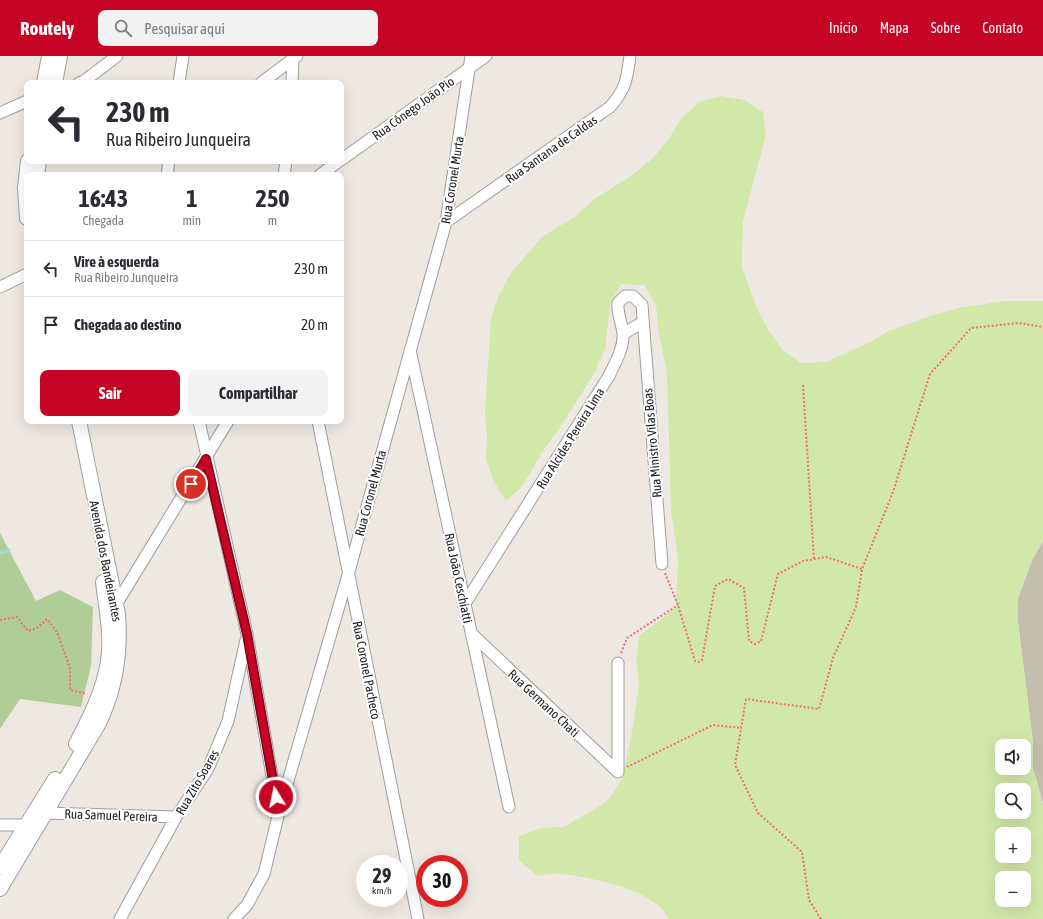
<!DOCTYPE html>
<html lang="pt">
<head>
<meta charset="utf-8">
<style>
  body { margin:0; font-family:"Asap Condensed",sans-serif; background:#f2f2f3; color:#2b2b33; height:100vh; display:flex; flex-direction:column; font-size:15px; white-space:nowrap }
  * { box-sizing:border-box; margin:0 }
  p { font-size:13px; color:#7c7c81 }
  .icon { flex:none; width:22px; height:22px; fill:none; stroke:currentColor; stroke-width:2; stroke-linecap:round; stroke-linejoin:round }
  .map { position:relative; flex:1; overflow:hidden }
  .side { position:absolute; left:24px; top:116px; width:320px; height:252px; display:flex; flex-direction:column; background:#fff; border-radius:8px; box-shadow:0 4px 16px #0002 }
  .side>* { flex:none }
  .hud { position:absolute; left:24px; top:24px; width:320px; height:84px; border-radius:8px; box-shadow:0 4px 16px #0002; background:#fff; color:#2b2b33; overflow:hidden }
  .buttons { position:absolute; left:995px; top:683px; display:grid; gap:8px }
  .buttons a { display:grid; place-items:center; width:36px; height:36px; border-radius:8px; background:#fff; box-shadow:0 4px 16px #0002; font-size:20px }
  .speed { position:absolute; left:356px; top:799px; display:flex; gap:8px; font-size:20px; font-weight:700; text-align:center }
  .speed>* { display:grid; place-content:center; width:52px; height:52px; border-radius:50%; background:#fff; box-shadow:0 4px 16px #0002; line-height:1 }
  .speed small { font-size:10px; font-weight:400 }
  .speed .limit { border:6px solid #d22; background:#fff; color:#111 }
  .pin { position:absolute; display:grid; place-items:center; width:34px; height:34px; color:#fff; margin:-17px; border:2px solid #fff; border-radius:50%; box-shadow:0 1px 4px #0007 }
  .me { position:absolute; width:44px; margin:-22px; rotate:350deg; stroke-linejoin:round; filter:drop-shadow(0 0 3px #0008) }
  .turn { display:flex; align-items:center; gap:14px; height:84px; padding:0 16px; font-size:18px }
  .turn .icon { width:52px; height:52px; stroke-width:2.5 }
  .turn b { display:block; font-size:28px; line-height:34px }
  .eta { display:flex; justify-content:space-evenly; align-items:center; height:68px; text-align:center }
  .eta b { font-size:24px; font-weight:700; line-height:28px }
  .button { display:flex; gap:8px; margin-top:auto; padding:8px 16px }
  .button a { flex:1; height:46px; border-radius:8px; background:#c60424; color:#fff; font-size:16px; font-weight:700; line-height:46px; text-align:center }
  .button a+a { background:#f2f2f3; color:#2b2b33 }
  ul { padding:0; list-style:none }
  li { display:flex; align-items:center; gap:12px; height:56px; padding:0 16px; border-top:1px solid #e1e1e2 }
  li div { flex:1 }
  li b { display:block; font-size:15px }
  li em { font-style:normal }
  header { display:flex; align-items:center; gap:24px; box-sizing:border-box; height:56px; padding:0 20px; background:#c60424; color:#fff }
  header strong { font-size:19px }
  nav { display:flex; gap:22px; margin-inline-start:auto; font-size:14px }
  .search { width:280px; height:36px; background:#f2f2f3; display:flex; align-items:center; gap:10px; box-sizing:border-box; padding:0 14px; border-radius:8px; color:#7c7c81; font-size:15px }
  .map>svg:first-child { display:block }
  .construction { fill:#c2bfaf }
  .grass { fill:#d2e8a9; fill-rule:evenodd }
  .forest { fill:#b0cd98 }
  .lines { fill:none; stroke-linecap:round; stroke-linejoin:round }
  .stream { stroke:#a4d8db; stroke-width:3 }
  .minor-casing { stroke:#9e9e9e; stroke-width:13 }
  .tertiary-casing { stroke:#9e9e9e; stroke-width:16 }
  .path { stroke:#f76b74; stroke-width:2; stroke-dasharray:2 2; stroke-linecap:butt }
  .minor { stroke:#fff; stroke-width:11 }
  .tertiary { stroke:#fff; stroke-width:14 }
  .route-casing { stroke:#810317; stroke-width:10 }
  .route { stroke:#c60424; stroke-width:7 }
  .labels { text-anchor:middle; stroke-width:4; stroke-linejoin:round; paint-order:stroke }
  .street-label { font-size:13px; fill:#1d1d1d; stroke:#fff }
</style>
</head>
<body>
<header>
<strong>Routely</strong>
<div class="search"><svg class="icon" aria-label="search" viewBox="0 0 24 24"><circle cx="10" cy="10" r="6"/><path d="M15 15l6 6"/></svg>Pesquisar aqui</div>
<nav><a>Início</a><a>Mapa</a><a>Sobre</a><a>Contato</a></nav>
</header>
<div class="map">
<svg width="1043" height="863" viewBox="0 0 1043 863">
  <rect width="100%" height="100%" fill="#eee8e3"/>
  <path class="construction" d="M1043 485V748L1033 712V687L1018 567V542L1032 504Z"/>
  <path class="grass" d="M721 40 744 44 763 56 766 79 743 165 742 211 758 255 769 275 783 294 801 307 826 306 870 286 891 274 936 258 959 252 1005 245H1043V485L1032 504 1018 542V567L1033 687V712L1043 748V863H669C657 834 590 821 561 818 554 817 545 819 537 820L519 804V780L541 772 564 771 606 746 622 724 632 676 639 628 636 605 639 580 676 551 678 503 671 455 667 318 658 272 656 249 644 229 621 228 610 248 605 293 595 316 559 373 545 392 521 432 506 445 494 426 486 403 487 380 485 356 491 262 499 239 511 217 542 181 576 160 593 144 635 117 653 102 668 84 680 64 699 46ZM1002 690H1024V712H1002ZM1002 734H1024V756H1002ZM1002 778H1024V800H1002ZM1002 822H1024V844H1002Z"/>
  <path class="forest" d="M0 477 36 545 60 534 93 551 91 610 81 651 20 643 0 673Z"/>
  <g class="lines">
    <path class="stream" d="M0 497 9 494"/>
    <defs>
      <path id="minor" d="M79 27 84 25 117 0
        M179 27 183 0
        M261 27 297 0
        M292 27 293 3
        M0 57 27 45
        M341 104 486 0
        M167 119 169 105
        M284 119 286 105
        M320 119 339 105
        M446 166 610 51C626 33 627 23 630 0
        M0 231 27 218
        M623 278 643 266
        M410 294 509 751
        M199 365 247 578 278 754
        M318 365 418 863
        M464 549 609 320C615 307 624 292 623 278 622 267 617 258 618 247L625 240H633L642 249 662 508
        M114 552 228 365
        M471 577 618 716
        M618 607V716
        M46 757 176 761
        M0 769H26
        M120 863 176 761 208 713 228 665 246 584
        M234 863 247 849 264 818 279 756 348 519 446 166 471 0"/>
      <path id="tertiary" d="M44 27 49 0
        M55 27 60 0
        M37 119 39 105
        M27 162 25 132 28 105
        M76 688C89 663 104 634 108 605 112 579 106 552 103 526
        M0 811 55 723
        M0 833 98 669C115 635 121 596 118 558L79 365"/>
    </defs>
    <use href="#minor" class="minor-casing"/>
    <use href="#tertiary" class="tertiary-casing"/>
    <path class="path" d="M803 329 814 503
      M665 517 678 549 695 605 699 606 702 604 715 530 728 523 744 532 749 585 755 588 761 585 778 518 803 505 826 501 862 513
      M0 564 17 561 28 575 37 572 47 563 57 576 70 612V634L87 638
      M621 597 627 582 678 549
      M627 711 713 669 742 672
      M821 863 809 844 802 796 758 757 735 709 746 643 819 653 833 602 856 551 862 513 893 436 930 318 971 272 1019 267 1043 271"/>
    <use href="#minor" class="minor"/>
    <use href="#tertiary" class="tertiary"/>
  </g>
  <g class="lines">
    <defs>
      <path id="route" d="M191 428 206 403 247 578 276 741"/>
    </defs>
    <use href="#route" class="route-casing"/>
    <use href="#route" class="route"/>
  </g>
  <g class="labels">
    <g class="street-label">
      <text transform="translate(413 52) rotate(-36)" y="5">Rua Cônego João Pio</text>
      <text transform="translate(551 93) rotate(-35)" y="5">Rua Santana de Caldas</text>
      <text transform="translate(452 124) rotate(-81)" y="5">Rua Coronel Murta</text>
      <text transform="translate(570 382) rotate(-58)" y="5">Rua Alcides Pereira Lima</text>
      <text transform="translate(652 387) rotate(-95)" y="5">Rua Ministro Vilas Boas</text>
      <text transform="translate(370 437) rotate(-75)" y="5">Rua Coronel Murta</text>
      <text transform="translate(106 505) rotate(79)" y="5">Avenida dos Bandeirantes</text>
      <text transform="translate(459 522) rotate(78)" y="5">Rua João Ceschiatti</text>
      <text transform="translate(367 614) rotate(79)" y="5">Rua Coronel Pacheco</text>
      <text transform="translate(544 647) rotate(43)" y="5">Rua Germano Chati</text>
      <text transform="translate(197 726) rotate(-60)" y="5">Rua Zito Soares</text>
      <text transform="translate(111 759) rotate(2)" y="5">Rua Samuel Pereira</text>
    </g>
  </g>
</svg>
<div class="buttons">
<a><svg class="icon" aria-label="sound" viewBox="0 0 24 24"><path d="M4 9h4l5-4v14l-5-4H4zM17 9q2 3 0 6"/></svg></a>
<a><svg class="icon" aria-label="search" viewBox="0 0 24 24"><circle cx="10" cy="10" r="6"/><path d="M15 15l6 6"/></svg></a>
<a>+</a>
<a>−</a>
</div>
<div class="speed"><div>29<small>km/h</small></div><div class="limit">30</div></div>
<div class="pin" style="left:191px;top:428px;background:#d93025"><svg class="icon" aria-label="arrive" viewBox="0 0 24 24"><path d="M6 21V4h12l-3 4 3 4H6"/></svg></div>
<svg class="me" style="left:276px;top:741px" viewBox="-20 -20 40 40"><circle r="17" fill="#c60424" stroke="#fff" stroke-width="3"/><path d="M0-11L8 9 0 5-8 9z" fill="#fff"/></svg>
<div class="hud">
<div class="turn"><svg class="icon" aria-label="left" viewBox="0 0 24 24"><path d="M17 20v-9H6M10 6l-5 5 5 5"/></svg><div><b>230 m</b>Rua Ribeiro Junqueira</div></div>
</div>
<section class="side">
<div class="eta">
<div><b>16:43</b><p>Chegada</p></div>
<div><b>1</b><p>min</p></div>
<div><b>250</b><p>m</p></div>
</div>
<ul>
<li><svg class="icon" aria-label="left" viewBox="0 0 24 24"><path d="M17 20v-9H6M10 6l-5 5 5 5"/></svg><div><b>Vire à esquerda</b><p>Rua Ribeiro Junqueira</p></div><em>230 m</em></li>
<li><svg class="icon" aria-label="arrive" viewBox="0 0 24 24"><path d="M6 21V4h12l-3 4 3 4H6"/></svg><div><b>Chegada ao destino</b></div><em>20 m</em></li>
</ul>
<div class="button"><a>Sair</a><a>Compartilhar</a></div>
</section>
</div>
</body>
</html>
